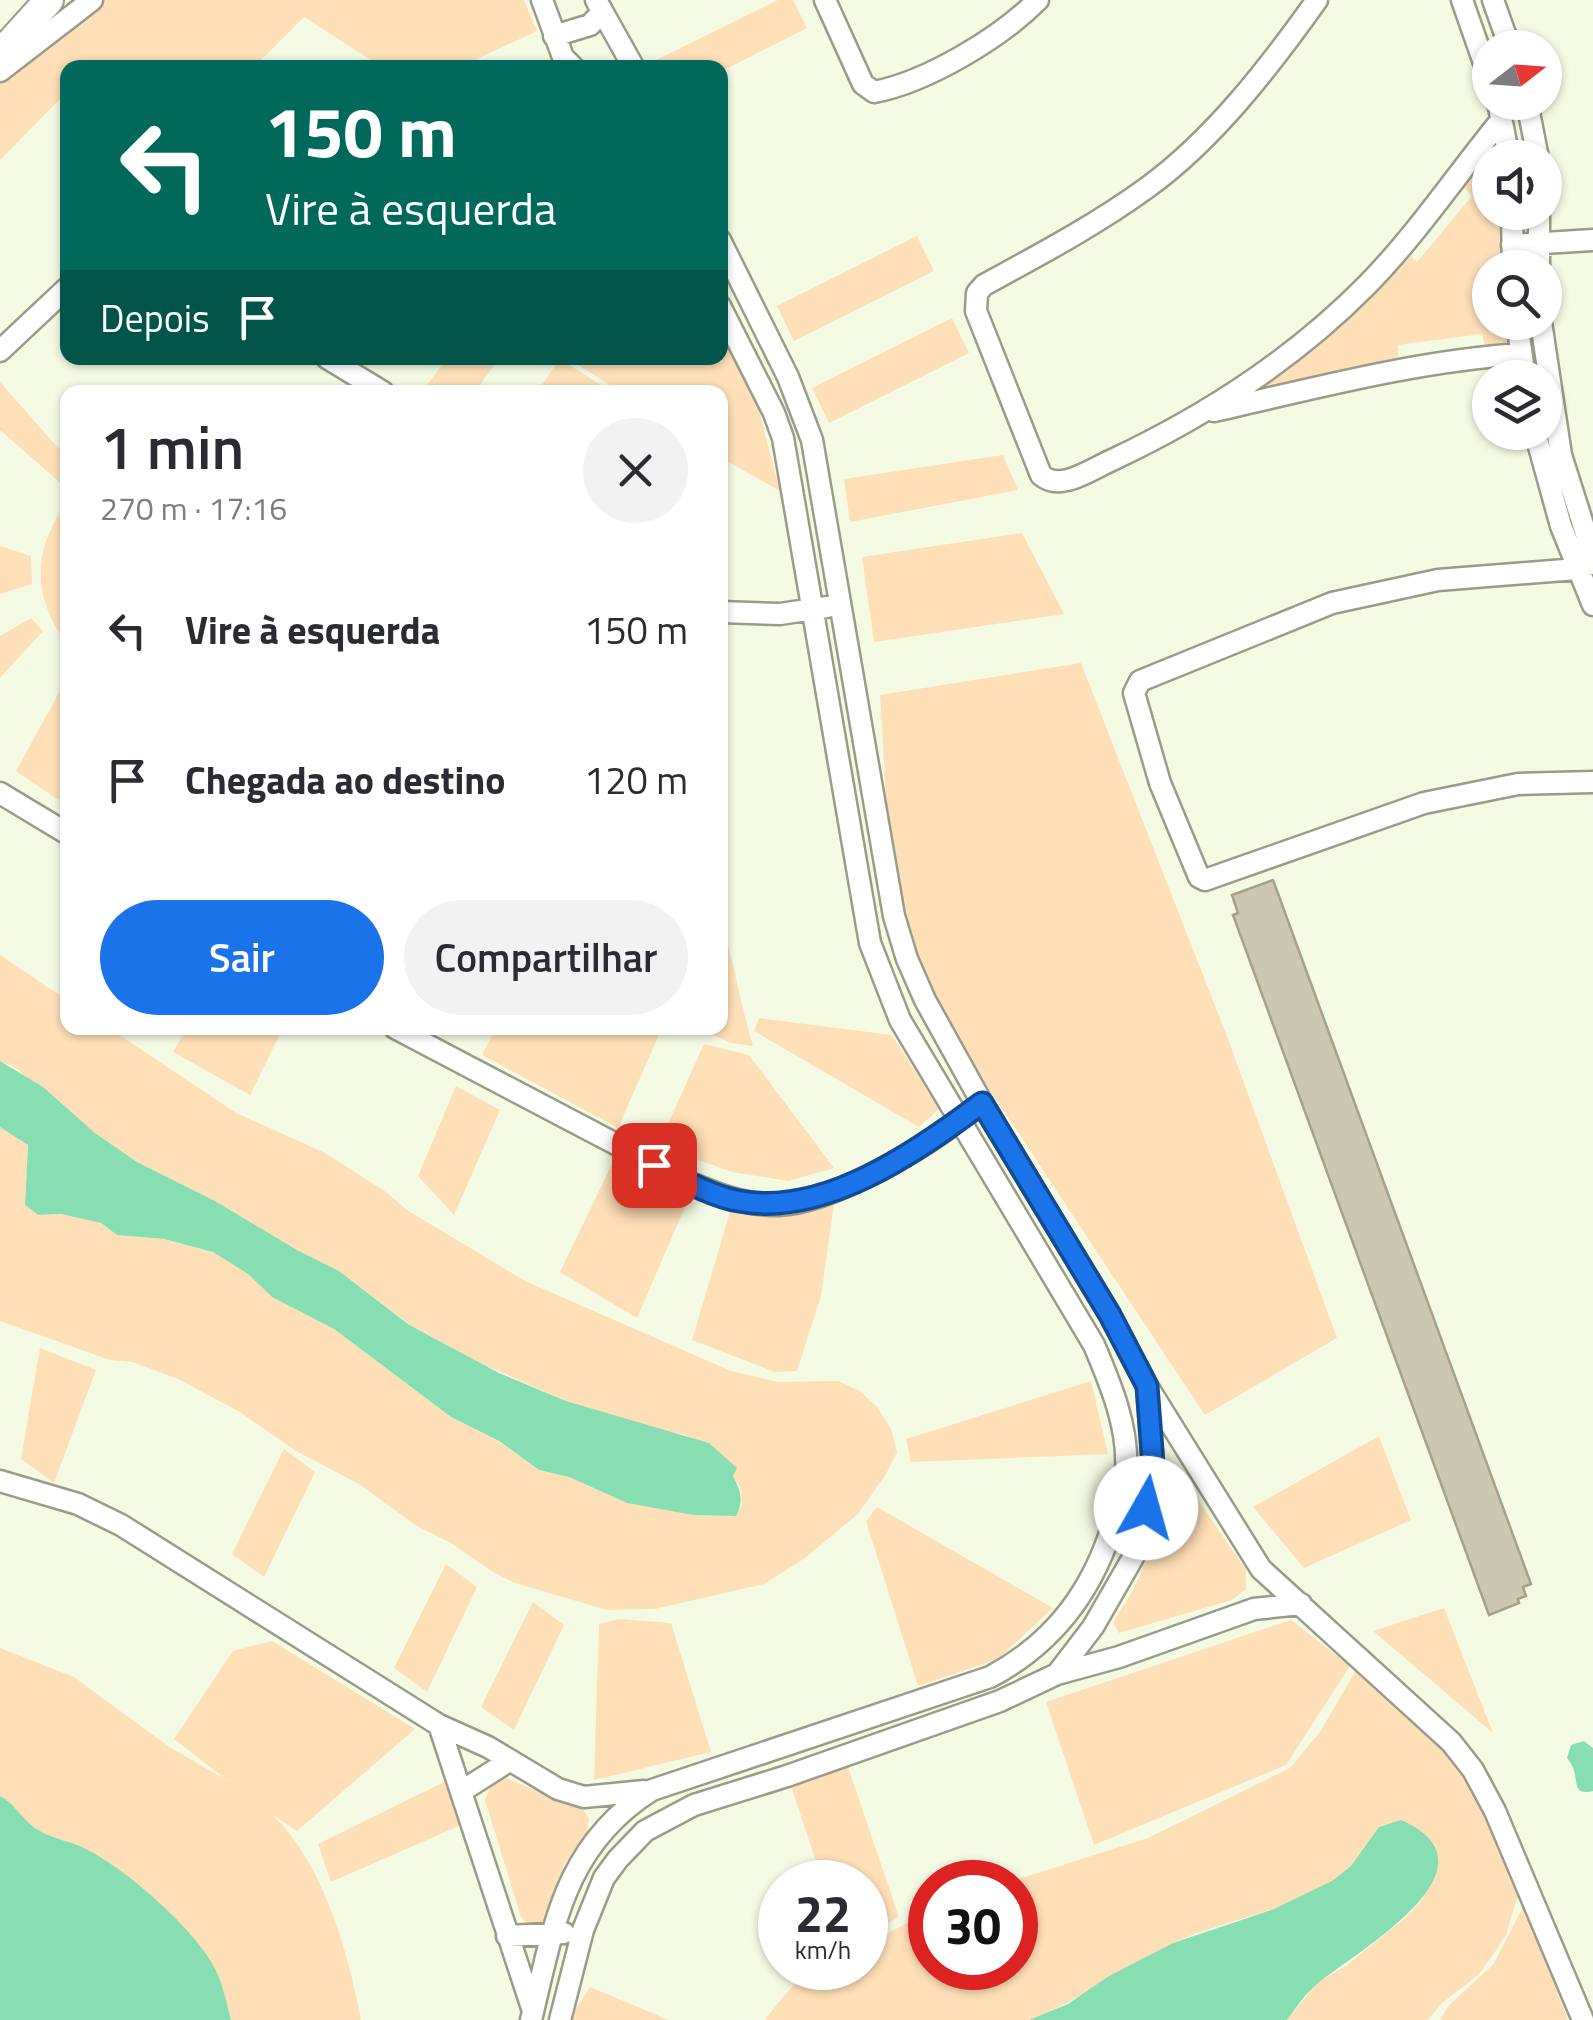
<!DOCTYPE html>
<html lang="pt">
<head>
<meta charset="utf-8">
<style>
  body { margin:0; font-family:"Titillium Web",sans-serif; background:#f2f2f3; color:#2b2b33; height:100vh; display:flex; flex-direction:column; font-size:38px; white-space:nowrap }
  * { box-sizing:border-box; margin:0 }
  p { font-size:32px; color:#7c7c81 }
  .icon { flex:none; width:55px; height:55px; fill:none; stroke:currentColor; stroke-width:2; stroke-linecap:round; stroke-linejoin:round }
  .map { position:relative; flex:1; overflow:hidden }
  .drawer { position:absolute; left:60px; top:385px; width:668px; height:650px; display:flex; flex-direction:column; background:#fff; border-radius:20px; box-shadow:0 2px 8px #0004 }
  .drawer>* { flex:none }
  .hud { position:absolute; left:60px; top:60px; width:668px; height:305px; border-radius:20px; box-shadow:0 2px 8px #0004; background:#00695c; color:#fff; overflow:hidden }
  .needle { width:65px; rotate:73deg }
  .buttons { position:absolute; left:1472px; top:30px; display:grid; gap:20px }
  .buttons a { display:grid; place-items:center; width:90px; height:90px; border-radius:50%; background:#fff; box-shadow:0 2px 8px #0004; font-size:50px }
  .speed { position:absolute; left:758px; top:1860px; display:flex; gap:20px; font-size:50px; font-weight:700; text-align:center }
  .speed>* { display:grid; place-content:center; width:130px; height:130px; border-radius:50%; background:#fff; box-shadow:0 2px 8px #0004; line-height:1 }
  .speed small { font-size:25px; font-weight:400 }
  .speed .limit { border:15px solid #d22; background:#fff; color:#111 }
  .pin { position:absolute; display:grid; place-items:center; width:85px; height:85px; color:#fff; margin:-42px; border-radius:20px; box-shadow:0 5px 15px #0006 }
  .me { position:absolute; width:110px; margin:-55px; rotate:7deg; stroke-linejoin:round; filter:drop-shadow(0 0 8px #0008) }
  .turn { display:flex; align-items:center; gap:35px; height:210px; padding:0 40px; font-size:45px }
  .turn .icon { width:130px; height:130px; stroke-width:2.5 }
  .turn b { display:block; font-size:70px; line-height:85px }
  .then { display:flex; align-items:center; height:95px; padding:0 40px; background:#0003; gap:20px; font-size:38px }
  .round { display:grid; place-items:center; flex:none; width:105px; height:105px; border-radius:52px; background:#f2f2f3 }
  .headline { display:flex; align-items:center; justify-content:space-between; height:170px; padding:0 40px }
  h1 { font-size:60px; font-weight:600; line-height:75px }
  .action { display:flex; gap:20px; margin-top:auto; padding:20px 40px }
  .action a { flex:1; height:115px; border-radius:60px; background:#1a73e8; color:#fff; font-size:40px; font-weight:600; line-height:115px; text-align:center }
  .action a+a { background:#f2f2f3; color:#2b2b33 }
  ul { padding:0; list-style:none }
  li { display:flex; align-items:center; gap:30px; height:150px; padding:0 40px }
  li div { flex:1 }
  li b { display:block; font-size:38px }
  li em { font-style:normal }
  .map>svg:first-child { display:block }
  .green { fill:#fedfb7 }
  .water { fill:#87dfb1 }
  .building { fill:#ccc7af; stroke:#a7a18b; stroke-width:2.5 }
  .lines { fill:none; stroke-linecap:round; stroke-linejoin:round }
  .minor-casing { stroke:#999d87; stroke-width:25 }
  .major-casing { stroke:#999d87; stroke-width:32 }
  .minor { stroke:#fff; stroke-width:20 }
  .major { stroke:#fff; stroke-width:28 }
  .route-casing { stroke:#114b97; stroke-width:25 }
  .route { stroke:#1a73e8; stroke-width:18 }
</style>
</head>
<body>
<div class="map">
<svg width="1593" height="2020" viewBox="0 0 1593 2020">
  <rect width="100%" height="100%" fill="#f5fbe3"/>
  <path class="green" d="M92 0H524L537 31 460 67H382L304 17 254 67 68 68 67 92 0 160V71Z
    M778 0H793L807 28 720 72V68L652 67 650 63Z
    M1491 154 1498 157 1490 158V212L1502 213 1504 267 1490 268V322L1507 323 1508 346 1486 350 1482 334 1398 345V360L1261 388 1259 381 1406 252 1417 262 1472 196 1463 186 1484 155Z
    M917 236 934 271 794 341 777 306Z
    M952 318 969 353 829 423 812 388Z
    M720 332 758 407 780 491 720 457V392H621L567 358H720Z
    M447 358H499L475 392H422Z
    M560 359 612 392H537Z
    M0 382 67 458 66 488 0 430Z
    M1003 455 1018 490 850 522 844 479Z
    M67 504V643C32 599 32 547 67 504Z
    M1022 533 1064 614 874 642 862 557Z
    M0 546 31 556 32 584 0 594Z
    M31 618 43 631 0 678V636Z
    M1081 663 1228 1039 1337 1338 1205 1415C1143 1322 1081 1228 1020 1135 988 1087 937 1019 918 966 886 881 886 785 880 695Z
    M67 678V806L16 771Z
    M720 915C733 958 740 1003 753 1046L731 1043 697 1028H720Z
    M0 955 67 1000 68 1028H109L236 1113 325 1153 386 1192 407 1210 525 1281 731 1371 778 1382 838 1381 860 1391 877 1407 891 1429 897 1452 886 1474 858 1514 805 1558 764 1584 655 1609 607 1610 515 1583 493 1572 451 1543 417 1526 359 1484 296 1451 240 1412 178 1379 133 1362 110 1360 0 1321V1127L28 1145 25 1205 38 1215 61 1214 101 1223 117 1235 164 1239 213 1252 248 1274 272 1297 334 1329 451 1417 498 1441 539 1470 569 1477 627 1503 693 1515 736 1516 742 1505 741 1489 733 1476 686 1435 664 1431 566 1401 478 1362 409 1324 339 1271 297 1250 215 1201 137 1162 95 1133 14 1067 0 1061Z
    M759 1018 892 1035 939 1109 919 1127 754 1031Z
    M187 1028H283L250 1095 173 1052Z
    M496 1028H662L618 1128 482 1055Z
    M704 1044 749 1055 834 1168 788 1181 732 1172 658 1146Z
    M456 1086 500 1110 454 1215 418 1176Z
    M613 1162 688 1200 637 1318 560 1272Z
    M834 1204 821 1296 797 1371 775 1372 692 1340 730 1212Z
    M40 1348 96 1370 54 1483 21 1459Z
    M1091 1381 1108 1454 911 1462 906 1439Z
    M1379 1436 1411 1520 1304 1568 1253 1507Z
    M284 1449 315 1472 264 1577 232 1554Z
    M1181 1475 1246 1570V1589L1232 1600 1119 1633 1113 1622 1132 1592 1150 1554 1165 1482 1170 1476Z
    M877 1507 1053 1608 998 1659 918 1686 866 1521Z
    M446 1564 477 1587 427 1692 394 1668Z
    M533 1602 564 1625 514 1730 481 1707Z
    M1444 1608 1493 1733 1373 1631Z
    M619 1619 671 1623 711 1752 594 1780 599 1624Z
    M1291 1620 1350 1666 1286 1765 1094 1845 1046 1702Z
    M272 1641 415 1729 297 1831 273 1815C324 1865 348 1952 361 2020H231C227 2006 224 1989 218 1975 199 1933 125 1868 84 1848 70 1841 54 1839 40 1831 23 1822 16 1804 0 1796V1648L74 1677 168 1746 228 1781 174 1739 233 1651Z
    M1356 1670 1446 1745 1483 1800 1518 1895 1506 1935 1493 1955 1478 1975 1441 2004 1428 2020H1287L1317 1983 1347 1965 1405 1918 1421 1901 1436 1874 1379 1828C1369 1842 1360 1859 1347 1870 1298 1912 1228 1917 1171 1944 1122 1968 1080 2001 1029 2020H765C802 1973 804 1968 865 1968V1945L930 1911V1968H1015V1882H1009L1148 1838 1290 1768 1320 1732Z
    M848 1767 899 1917 865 1935V1882H823L791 1786Z
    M504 1777 549 1796 576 1801 589 1818 587 1832 565 1863 543 1921 537 1925 526 1923 521 1917 485 1800 492 1783Z
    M450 1779 461 1825 331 1882 318 1844Z
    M1524 1905 1568 2020H1440L1449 2005 1493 1965Z
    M590 1987 669 2020H569Z"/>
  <path class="water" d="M0 1061 43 1087 95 1133 137 1162 215 1201 297 1250 339 1271 408 1324 430 1336 499 1373 566 1401 709 1443 737 1468 733 1476C741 1491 744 1501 736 1516L693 1515 627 1503 569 1477 539 1470 499 1441 451 1417 334 1329 272 1297 248 1274 213 1252 164 1239 117 1235 101 1223 61 1214 38 1215 25 1205 28 1145 0 1127Z
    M1584 1741 1593 1748V1791C1573 1796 1578 1783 1574 1771 1573 1766 1570 1762 1567 1758L1571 1745Z
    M0 1796C16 1804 23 1822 40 1831 54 1839 70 1841 84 1848 124 1867 202 1934 218 1975 224 1989 227 2005 231 2020H0Z
    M1401 1820C1508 1867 1354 1953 1317 1984 1305 1994 1296 2008 1287 2020H1029L1068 2004 1109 1976 1173 1943 1274 1909 1332 1881 1351 1866 1379 1827Z"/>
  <path class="building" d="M1273 880 1531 1584 1523 1587 1526 1596 1518 1599 1519 1603 1489 1615 1233 915 1238 913 1232 895Z"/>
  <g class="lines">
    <defs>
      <path id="minor" d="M542 0 563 57 574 68
        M596 0 634 68
        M825 0 863 84 874 92C927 82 1000 38 1038 0
        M1317 0C1270 66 1214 139 1148 187 1096 225 1039 255 984 285L977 293 976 311 1041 475C1060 492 1090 470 1110 461 1204 417 1294 359 1367 285 1417 234 1457 174 1502 119
        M1462 0 1490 80
        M1493 0 1510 48
        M554 36 590 25 602 12
        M0 71 92 0
        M1498 102 1509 158
        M1527 102 1538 158
        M1512 212 1513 268
        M1512 245 1593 240
        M1539 268V212
        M1517 322 1525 378
        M1541 322 1561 455 1593 556
        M0 351 68 287
        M327 358 383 392
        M1214 411C1316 388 1416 361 1521 354
        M1535 432 1561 526 1593 605
        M1593 563 1577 569 1438 580 1332 603 1140 681 1134 693 1160 783 1199 877 1205 880 1424 803 1518 784 1593 782
        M720 612 780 614 827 607
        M0 793 68 834
        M395 1028 688 1182C718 1194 746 1206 779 1205 832 1203 927 1147 968 1113
        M1149 1389 1261 1569 1451 1742 1473 1770 1495 1811 1583 2020
        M0 1481 78 1504 121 1525 439 1725 488 1747 558 1789 584 1797 644 1791
        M1057 1674 1119 1657 1254 1609 1301 1604
        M439 1725 533 2011
        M462 1791 509 1761
        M507 1936 564 1933
        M531 2020C554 1926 564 1845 652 1790L990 1677C1056 1642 1095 1588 1115 1517 1119 1503 1125 1487 1126 1472 1129 1428 1111 1385 1094 1345L900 1020 870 943 783 438 774 413 720 306
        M560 2020 583 1930 604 1878 618 1859 645 1831 694 1805 787 1776 1000 1701 1057 1674 1093 1627 1135 1554 1153 1465 1147 1386 1110 1315 982 1103 925 1000 907 959 894 916 812 440 788 377 720 240"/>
      <path id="major" d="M0 54 49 0"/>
    </defs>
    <use href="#minor" class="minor-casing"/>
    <use href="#major" class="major-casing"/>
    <use href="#minor" class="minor"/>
    <use href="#major" class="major"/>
  </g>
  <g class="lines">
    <defs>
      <path id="route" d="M654 1165C680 1178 710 1196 739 1201 824 1217 917 1152 982 1103L1110 1315 1147 1386 1153 1465 1146 1508"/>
    </defs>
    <use href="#route" class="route-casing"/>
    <use href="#route" class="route"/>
  </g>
</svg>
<div class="buttons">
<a><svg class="needle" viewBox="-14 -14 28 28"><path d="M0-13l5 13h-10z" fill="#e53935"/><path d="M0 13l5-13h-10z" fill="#7c7c81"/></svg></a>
<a><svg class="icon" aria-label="sound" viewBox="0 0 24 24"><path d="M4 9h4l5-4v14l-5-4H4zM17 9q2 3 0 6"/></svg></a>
<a><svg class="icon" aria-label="search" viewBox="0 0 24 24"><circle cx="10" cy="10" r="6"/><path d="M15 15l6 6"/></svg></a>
<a><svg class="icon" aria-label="layers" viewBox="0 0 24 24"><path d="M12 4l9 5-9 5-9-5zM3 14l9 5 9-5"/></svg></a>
</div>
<div class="speed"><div>22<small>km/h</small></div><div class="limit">30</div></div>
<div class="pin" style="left:654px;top:1165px;background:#d93025"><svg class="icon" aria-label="arrive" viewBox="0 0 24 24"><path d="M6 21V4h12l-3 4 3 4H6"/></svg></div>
<svg class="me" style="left:1146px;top:1508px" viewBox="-20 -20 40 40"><circle r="19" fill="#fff"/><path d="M0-13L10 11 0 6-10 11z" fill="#1a73e8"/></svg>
<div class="hud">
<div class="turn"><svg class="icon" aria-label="left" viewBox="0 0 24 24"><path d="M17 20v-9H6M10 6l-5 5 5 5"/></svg><div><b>150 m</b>Vire à esquerda</div></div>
<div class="then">Depois<svg class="icon" aria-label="arrive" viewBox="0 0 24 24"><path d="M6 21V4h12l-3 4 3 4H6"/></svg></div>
</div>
<section class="drawer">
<div class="headline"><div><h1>1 min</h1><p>270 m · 17:16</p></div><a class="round"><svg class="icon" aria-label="close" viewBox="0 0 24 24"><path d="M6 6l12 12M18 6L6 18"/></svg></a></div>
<ul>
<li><svg class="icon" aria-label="left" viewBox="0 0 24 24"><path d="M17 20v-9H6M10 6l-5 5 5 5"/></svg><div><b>Vire à esquerda</b></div><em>150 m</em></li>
<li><svg class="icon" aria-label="arrive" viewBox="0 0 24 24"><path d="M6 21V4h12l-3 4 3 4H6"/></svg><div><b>Chegada ao destino</b></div><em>120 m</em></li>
</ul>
<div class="action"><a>Sair</a><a>Compartilhar</a></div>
</section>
</div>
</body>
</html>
